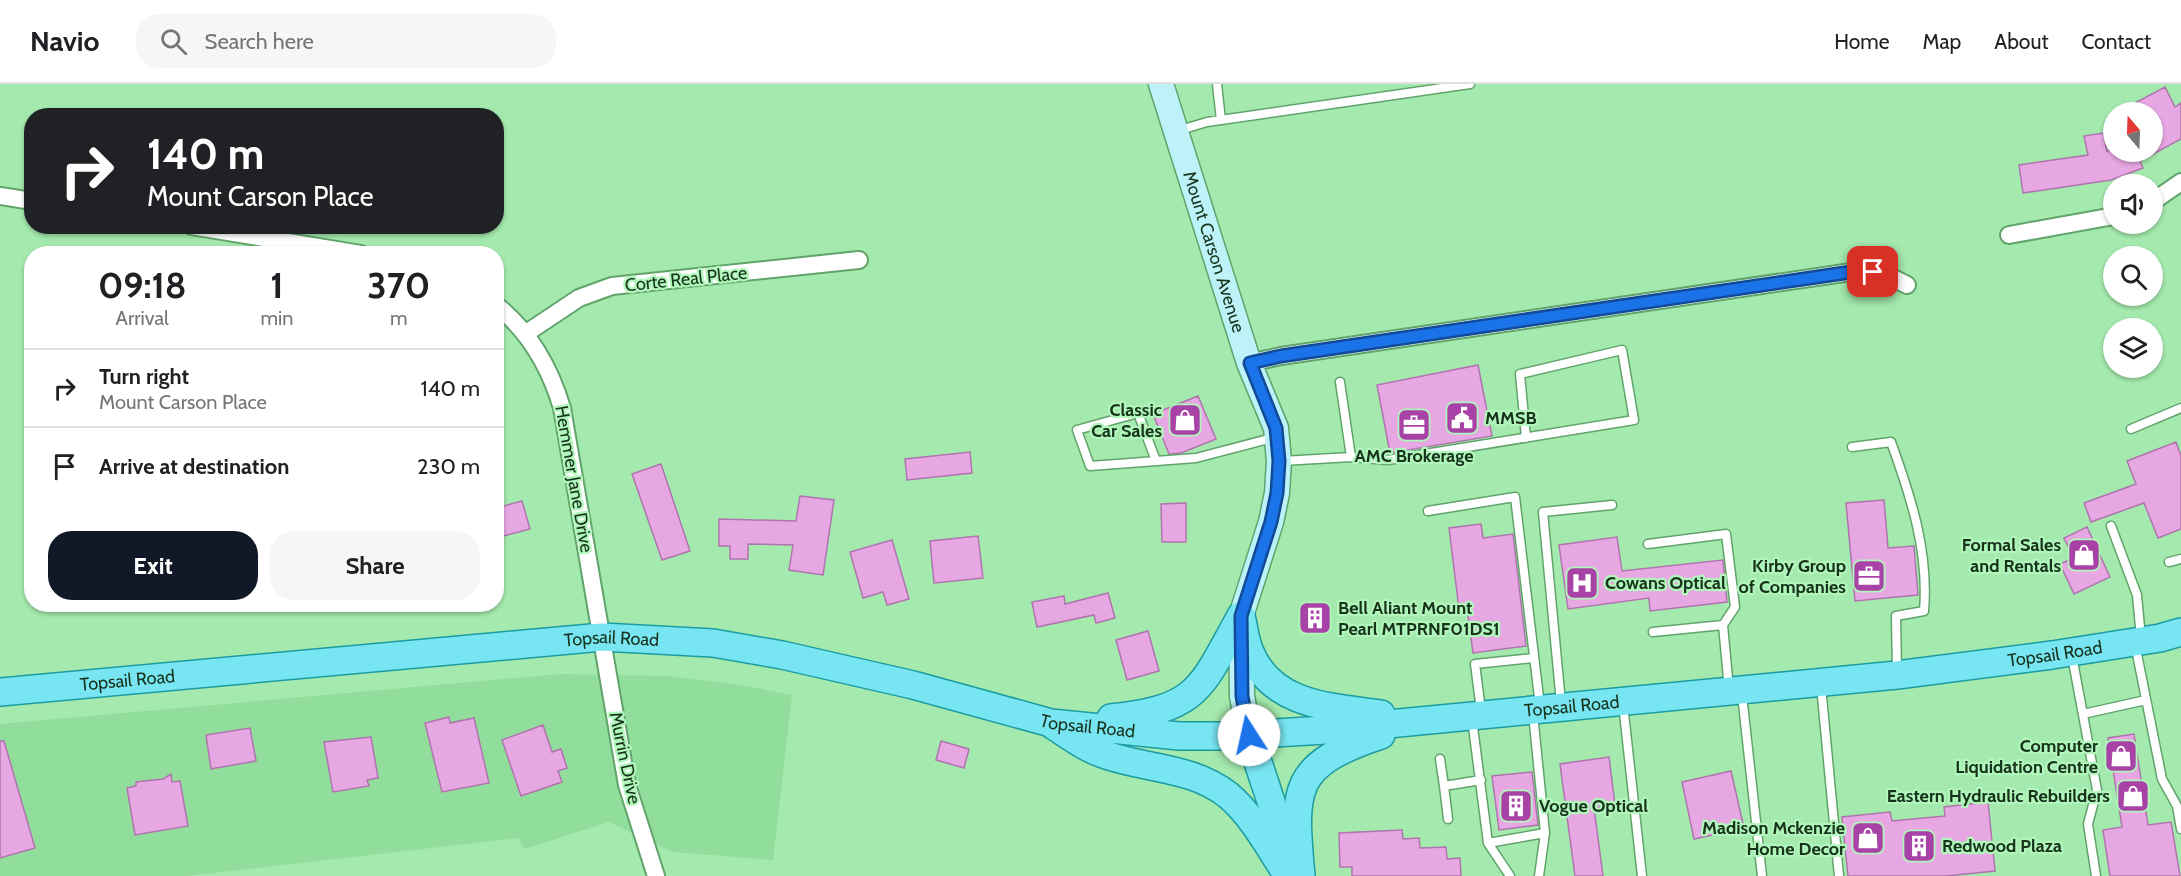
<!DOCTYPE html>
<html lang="en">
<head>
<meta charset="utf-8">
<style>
  body { margin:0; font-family:Cabin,sans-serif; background:#f6f6f6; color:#202124; height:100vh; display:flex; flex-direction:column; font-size:22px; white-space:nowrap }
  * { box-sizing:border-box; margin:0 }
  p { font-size:20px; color:#757577 }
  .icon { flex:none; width:33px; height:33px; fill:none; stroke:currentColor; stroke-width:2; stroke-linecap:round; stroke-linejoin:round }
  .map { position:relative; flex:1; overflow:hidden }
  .side { position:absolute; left:24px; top:162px; width:480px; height:366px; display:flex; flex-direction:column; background:#fff; border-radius:24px; box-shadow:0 2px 4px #0004 }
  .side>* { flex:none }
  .hud { position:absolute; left:24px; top:24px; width:480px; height:126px; border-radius:24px; box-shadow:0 2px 4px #0004; background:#202124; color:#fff; overflow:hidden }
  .needle { width:39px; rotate:341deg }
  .fabs { position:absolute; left:2103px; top:18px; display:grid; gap:12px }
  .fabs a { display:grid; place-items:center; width:60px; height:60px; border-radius:50%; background:#fff; box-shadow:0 2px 4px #0004; font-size:30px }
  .pin { position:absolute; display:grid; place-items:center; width:51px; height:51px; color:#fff; margin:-26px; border-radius:12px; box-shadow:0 3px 9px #0006 }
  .me { position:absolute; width:66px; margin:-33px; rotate:350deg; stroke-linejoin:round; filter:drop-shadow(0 0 4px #0008) }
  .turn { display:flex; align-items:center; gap:21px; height:126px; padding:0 24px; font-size:27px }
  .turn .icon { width:78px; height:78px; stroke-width:2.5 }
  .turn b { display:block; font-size:42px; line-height:51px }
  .eta { display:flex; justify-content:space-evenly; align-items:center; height:102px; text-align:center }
  .eta b { font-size:36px; font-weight:800; line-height:42px }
  .button { display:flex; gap:12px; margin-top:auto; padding:12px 24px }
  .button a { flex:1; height:69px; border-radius:24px; background:#111827; color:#fff; font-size:24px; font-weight:800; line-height:69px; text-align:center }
  .button a+a { background:#f6f6f6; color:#202124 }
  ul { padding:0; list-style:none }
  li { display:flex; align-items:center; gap:18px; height:78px; padding:0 24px; border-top:2px solid #e0e0e0 }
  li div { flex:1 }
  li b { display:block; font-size:22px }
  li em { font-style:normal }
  header { display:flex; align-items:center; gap:36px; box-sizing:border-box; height:84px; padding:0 30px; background:#fff; border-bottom:2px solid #e0e0e0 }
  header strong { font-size:28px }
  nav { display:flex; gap:33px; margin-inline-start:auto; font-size:21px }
  .search { width:420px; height:54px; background:#f6f6f6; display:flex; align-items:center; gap:15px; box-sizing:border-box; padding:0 21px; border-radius:24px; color:#757577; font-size:22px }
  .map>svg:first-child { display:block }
  .built { fill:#91dd9c }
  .building { fill:#e6a7e3; stroke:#b074ae; stroke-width:1.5 }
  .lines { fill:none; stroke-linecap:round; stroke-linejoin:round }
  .lane-casing { stroke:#61a46b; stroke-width:11 }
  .street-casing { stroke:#61a46b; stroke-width:20 }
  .secondary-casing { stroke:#61a46b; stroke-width:27 }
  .primary-casing { stroke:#1c9ca1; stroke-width:30 }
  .lane { stroke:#fff; stroke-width:8 }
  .street { stroke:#fff; stroke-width:16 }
  .secondary { stroke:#bcf2f8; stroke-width:24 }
  .primary { stroke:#78e5f2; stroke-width:27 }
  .route-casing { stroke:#114b97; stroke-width:15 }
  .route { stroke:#1a73e8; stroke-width:10 }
  .labels { text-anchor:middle; stroke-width:4.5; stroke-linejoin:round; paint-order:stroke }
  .street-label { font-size:18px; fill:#17331c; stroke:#b1f6ba }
  .poi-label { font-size:18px; font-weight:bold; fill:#17331c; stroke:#b1f6ba; text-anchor:end }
</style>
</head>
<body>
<header>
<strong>Navio</strong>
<div class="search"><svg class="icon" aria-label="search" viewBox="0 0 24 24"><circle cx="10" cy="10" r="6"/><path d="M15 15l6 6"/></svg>Search here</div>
<nav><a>Home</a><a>Map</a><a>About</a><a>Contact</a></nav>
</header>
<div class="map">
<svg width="2181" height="792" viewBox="0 0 2181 792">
  <rect width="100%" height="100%" fill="#a4e9ad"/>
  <path class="built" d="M561 590 667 592 735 600 792 611 773 776 673 768 609 738 524 765 519 754 187 792H0V640Z"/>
  <path class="building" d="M2165 3 2175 23 2181 19V55L2140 77 2143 84 2111 96 2023 109 2019 81 2088 71 2084 52 2103 49 2107 67 2114 64V68H2152V28H2118Z
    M1478 281 1492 352 1390 369 1377 301Z
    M1198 312 1216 355 1181 369 1169 370 1153 330Z
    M2176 358 2181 372V445L2158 454 2144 419 2091 438 2084 419 2136 400 2127 377Z
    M970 368 972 389 907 396 905 375Z
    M661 380 690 467 662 476 632 390Z
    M800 412 834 416 823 491 789 486 793 461 748 460V475H730V462H719V435L796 437Z
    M1884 416 1888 464 1914 462 1918 511 1855 517 1846 419Z
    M522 417 530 445 496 454V424Z
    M1186 419V458H1162L1161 420Z
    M1481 440 1483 454 1513 450 1526 562 1473 569 1467 524 1459 525 1449 444Z
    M2087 443 2110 493 2074 510 2060 480 2074 474 2064 454Z
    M978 452 983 494 934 499 930 457Z
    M1617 453 1622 487 1723 476 1727 518 1650 527 1649 514 1568 525 1559 461Z
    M892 456 909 515 887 521 883 508 863 514 850 468Z
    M1108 509 1115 534 1096 539 1094 531 1037 543 1032 518 1064 512 1065 520Z
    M1148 547 1159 587 1127 596 1116 556Z
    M449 633 450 639 474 634 489 699 442 708 425 639Z
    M543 641 552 668 561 665 567 684 558 687 562 698 521 712 502 656Z
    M250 644 256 677 211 685 206 651Z
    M2134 650 2148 741 2171 738 2180 792H2110L2103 746 2122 743 2108 654Z
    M371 653 378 694 367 696 369 702 333 708 324 658Z
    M0 657H4L35 764 0 774Z
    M941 657 969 665 964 684 936 676Z
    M1609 673 1615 721 1594 724 1603 792H1575L1560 680Z
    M1731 687 1744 744 1694 755 1682 698Z
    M1532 688 1538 741 1499 746 1492 692Z
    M171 690 172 698 180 697 188 742 135 751 127 704 136 702V698L163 695Z
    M1988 718 1995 787 1946 792H1848L1842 733 1890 728 1892 737 1945 732 1944 723Z
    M1402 746 1403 755 1419 754 1420 764 1446 763 1447 775 1460 774 1461 792H1352V783H1340L1339 749Z"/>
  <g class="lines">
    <defs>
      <path id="lane" d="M1217 0 1221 36
        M1177 47 1207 38 1470 0
        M2131 345 2181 324
        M1852 363 1891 358C1911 413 1929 468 1924 527L1896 532 1897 588
        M1351 373 1388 376 1634 336 1622 266 1520 290 1526 354
        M1156 377 1138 329 1077 346 1090 382 1196 374 1276 353
        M1282 377 1351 373 1340 298
        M1428 427 1515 413 1540 622
        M2111 442 2137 511 2141 554
        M1648 460 1726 450 1735 523 1723 541
        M2169 478 2181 475
        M1653 548 1723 541 1729 605
        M2135 560 2162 695 2177 722 2181 745
        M2072 572 2097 706 2088 740 2096 792
        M1821 602 1839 792
        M1742 611 1762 792
        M1561 619 1543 428 1612 421
        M1623 620 1642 792
        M1481 626 1475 580 1533 574
        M2083 630 2146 616
        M1472 635 1488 759 1545 749 1533 630
        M1440 675 1444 702
        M1448 735 1444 702 1481 696
        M1488 759 1510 792
        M1539 792 1545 749"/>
      <path id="street" d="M0 112 32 117
        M2152 118 2181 98
        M191 142 361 170
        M2009 151 2114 132
        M496 221C529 247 550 284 562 324L627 701 656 792
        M525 250 579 214 612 202 859 176
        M1249 279 1281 272 1851 188 1887 191 1907 201"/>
      <g id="secondary">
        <path id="s1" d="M1161 0 1249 279 1276 344 1279 377 1277 409 1271 438 1241 532 1242 612 1249 651"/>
      </g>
      <g id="primary">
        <path d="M1241 532C1244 544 1245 557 1250 568 1272 622 1331 623 1381 630"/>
        <path id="s2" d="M0 608 602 553 713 559 782 571 913 601 1051 639 1179 652H1224L1326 646 1897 591 2052 571 2160 554 2181 548"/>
        <path d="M1111 634C1200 625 1201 603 1241 532"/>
        <path d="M1054 642C1071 653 1087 665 1106 671 1147 685 1192 683 1228 711 1253 732 1270 765 1288 792"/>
        <path d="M1249 651 1289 772"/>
        <path d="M1301 792C1293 704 1291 681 1381 651"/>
      </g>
    </defs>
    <use href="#lane" class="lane-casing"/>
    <use href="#street" class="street-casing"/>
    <use href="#secondary" class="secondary-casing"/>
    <use href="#primary" class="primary-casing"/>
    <use href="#lane" class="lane"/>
    <use href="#street" class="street"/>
    <use href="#secondary" class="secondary"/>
    <use href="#primary" class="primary"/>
  </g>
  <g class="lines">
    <defs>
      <path id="route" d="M1249 651 1242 612 1241 532 1271 438 1277 409 1279 377 1276 344 1250 279 1281 272 1851 188H1873"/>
    </defs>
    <use href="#route" class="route-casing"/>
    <use href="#route" class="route"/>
  </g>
  <defs>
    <symbol id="civic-square" viewBox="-11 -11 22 22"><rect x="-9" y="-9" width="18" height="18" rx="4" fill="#a842a7" stroke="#b1f6ba"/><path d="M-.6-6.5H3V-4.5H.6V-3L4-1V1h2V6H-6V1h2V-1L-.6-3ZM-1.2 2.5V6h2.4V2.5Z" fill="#fff"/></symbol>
    <symbol id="shop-square" viewBox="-11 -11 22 22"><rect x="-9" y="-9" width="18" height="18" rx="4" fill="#a842a7" stroke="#b1f6ba"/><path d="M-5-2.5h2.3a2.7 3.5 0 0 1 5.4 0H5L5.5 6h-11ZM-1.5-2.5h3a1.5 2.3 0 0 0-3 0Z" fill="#fff"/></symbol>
    <symbol id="office-square" viewBox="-11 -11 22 22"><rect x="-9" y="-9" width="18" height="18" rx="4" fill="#a842a7" stroke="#b1f6ba"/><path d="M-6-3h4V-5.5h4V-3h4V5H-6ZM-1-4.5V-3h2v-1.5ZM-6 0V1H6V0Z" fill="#fff"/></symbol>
    <symbol id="hospital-square" viewBox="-11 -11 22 22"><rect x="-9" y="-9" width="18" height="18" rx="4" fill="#a842a7" stroke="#b1f6ba"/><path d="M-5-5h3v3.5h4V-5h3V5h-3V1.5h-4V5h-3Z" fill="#fff"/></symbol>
    <symbol id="building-square" viewBox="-11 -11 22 22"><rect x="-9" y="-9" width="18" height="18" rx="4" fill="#a842a7" stroke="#b1f6ba"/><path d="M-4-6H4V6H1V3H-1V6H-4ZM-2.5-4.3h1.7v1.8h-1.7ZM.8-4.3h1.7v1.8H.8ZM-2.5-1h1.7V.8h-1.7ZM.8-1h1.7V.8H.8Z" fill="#fff"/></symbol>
  </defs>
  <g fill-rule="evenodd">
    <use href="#civic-square" x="1443" y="315" width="38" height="38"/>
    <use href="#shop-square" x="1166" y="317" width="38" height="38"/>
    <use href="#office-square" x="1395" y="322" width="38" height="38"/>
    <use href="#shop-square" x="2065" y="452" width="38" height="38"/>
    <use href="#office-square" x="1850" y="473" width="38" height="38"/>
    <use href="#hospital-square" x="1563" y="480" width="38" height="38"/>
    <use href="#building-square" x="1296" y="515" width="38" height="38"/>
    <use href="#shop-square" x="2102" y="653" width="38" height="38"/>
    <use href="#shop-square" x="2114" y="693" width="38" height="38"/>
    <use href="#building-square" x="1497" y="703" width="38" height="38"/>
    <use href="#shop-square" x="1849" y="735" width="38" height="38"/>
    <use href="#building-square" x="1900" y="743" width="38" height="38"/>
  </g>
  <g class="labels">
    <g class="street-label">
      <text dy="6" stroke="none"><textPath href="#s1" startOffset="176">Mount Carson Avenue</textPath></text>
      <text transform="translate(686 195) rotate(-6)" y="6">Corte Real Place</text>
      <text transform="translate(574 395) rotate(80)" y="6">Hemmer Jane Drive</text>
      <text dy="6" stroke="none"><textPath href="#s2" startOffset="614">Topsail Road</textPath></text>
      <text dy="6" stroke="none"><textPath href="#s2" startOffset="2072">Topsail Road</textPath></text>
      <text dy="6" stroke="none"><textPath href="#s2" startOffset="128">Topsail Road</textPath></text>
      <text dy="6" stroke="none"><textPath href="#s2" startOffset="1586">Topsail Road</textPath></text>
      <text dy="6" stroke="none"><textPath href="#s2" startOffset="1100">Topsail Road</textPath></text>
      <text transform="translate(625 674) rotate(78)" y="6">Murrin Drive</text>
    </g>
    <g class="poi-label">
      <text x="1162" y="332">Classic<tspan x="1162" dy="21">Car Sales</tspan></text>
      <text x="1485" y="340" text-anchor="start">MMSB</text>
      <text x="1414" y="378" text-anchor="middle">AMC Brokerage</text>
      <text x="2061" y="467">Formal Sales<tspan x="2061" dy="21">and Rentals</tspan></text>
      <text x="1846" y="488">Kirby Group<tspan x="1846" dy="21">of Companies</tspan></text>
      <text x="1605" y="505" text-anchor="start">Cowans Optical</text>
      <text x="1338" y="530" text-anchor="start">Bell Aliant Mount<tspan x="1338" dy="21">Pearl MTPRNF01DS1</tspan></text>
      <text x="2098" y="668">Computer<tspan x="2098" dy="21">Liquidation Centre</tspan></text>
      <text x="2110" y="718">Eastern Hydraulic Rebuilders</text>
      <text x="1539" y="728" text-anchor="start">Vogue Optical</text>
      <text x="1845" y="750">Madison Mckenzie<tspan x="1845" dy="21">Home Decor</tspan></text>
      <text x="1942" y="768" text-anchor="start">Redwood Plaza</text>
    </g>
  </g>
</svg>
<div class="fabs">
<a><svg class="needle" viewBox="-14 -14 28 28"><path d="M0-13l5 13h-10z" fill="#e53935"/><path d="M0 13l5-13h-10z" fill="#757577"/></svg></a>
<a><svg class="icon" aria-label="sound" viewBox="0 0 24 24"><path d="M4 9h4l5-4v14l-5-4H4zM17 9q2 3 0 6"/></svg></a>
<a><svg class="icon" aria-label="search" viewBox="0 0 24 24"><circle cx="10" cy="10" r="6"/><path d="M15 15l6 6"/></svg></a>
<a><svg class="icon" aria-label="layers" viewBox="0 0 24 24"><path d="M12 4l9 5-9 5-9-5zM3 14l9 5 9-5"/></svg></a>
</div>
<div class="pin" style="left:1873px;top:188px;background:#d93025"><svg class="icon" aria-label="arrive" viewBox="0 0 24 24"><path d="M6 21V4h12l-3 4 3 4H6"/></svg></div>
<svg class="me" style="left:1249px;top:651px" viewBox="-20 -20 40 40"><circle r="19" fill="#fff"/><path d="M0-13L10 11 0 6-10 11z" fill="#1a73e8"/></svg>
<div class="hud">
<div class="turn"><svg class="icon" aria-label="right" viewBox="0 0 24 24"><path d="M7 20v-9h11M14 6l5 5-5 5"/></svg><div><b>140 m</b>Mount Carson Place</div></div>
</div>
<section class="side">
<div class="eta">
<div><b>09:18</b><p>Arrival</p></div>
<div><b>1</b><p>min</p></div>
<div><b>370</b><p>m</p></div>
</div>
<ul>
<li><svg class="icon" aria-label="right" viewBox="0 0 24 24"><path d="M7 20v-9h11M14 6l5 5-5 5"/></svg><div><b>Turn right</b><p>Mount Carson Place</p></div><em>140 m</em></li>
<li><svg class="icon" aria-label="arrive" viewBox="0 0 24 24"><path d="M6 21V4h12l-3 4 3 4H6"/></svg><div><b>Arrive at destination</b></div><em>230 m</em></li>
</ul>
<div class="button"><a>Exit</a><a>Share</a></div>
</section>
</div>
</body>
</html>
